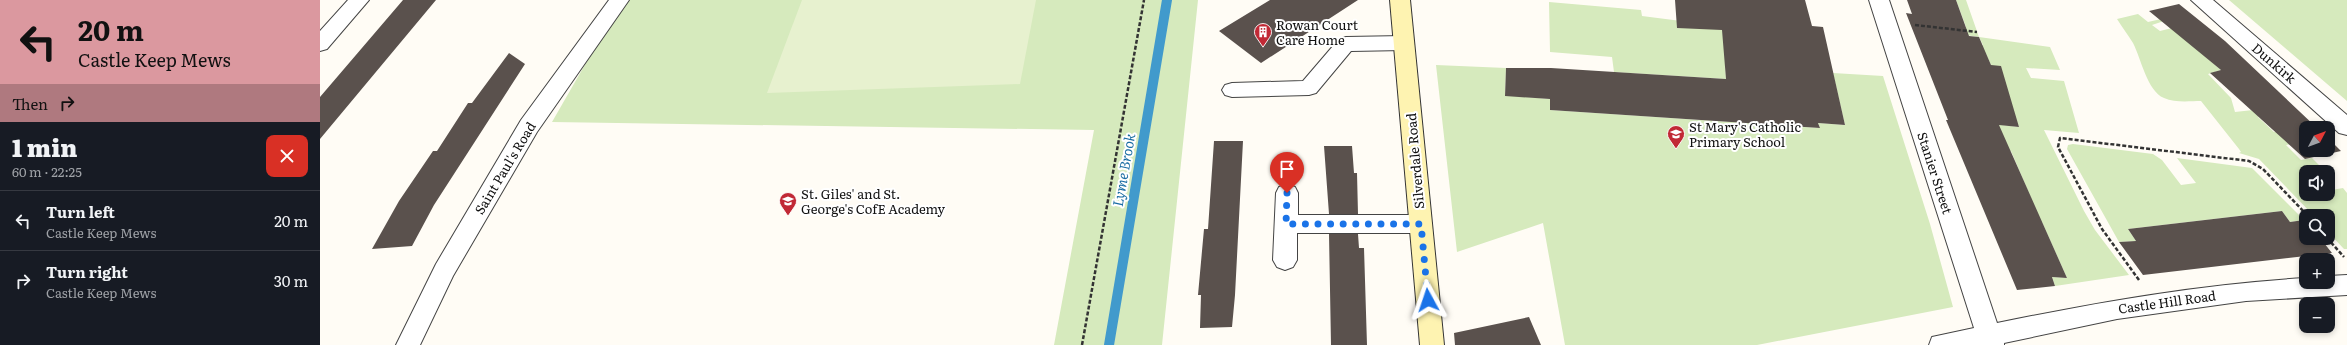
<!DOCTYPE html>
<html lang="en">
<head>
<meta charset="utf-8">
<style>
  body { margin:0; font-family:Literata,serif; background:#20242c; color:#f1f3f6; height:100vh; display:flex; flex-direction:column; font-size:15px; white-space:nowrap }
  * { box-sizing:border-box; margin:0 }
  p { font-size:13px; color:#9ea1a6 }
  .icon { flex:none; width:22px; height:22px; fill:none; stroke:currentColor; stroke-width:2; stroke-linecap:round; stroke-linejoin:round }
  .map { position:relative; flex:1; overflow:hidden }
  .sheet { display:flex; flex-direction:column; background:#171b24; width:320px }
  .sheet>* { flex:none }
  .guide { background:#db989f; color:#111; overflow:hidden }
  .needle { width:26px; rotate:49deg }
  .tools { position:absolute; left:1979px; top:121px; display:grid; gap:8px }
  .tools a { display:grid; place-items:center; width:36px; height:36px; border-radius:8px; background:#171b24; box-shadow:0 2px 6px #0003; font-size:20px }
  .pin { position:absolute; display:grid; place-items:center; width:34px; height:34px; color:#fff; margin:-41px -17px; border-radius:50% 50% 50% 0; rotate:-45deg; box-shadow:0 0 4px #0007 }
  .pin .icon { rotate:45deg }
  .me { position:absolute; width:44px; margin:-22px; rotate:355deg; stroke-linejoin:round; filter:drop-shadow(0 0 3px #0008) }
  .turn { display:flex; align-items:center; gap:14px; height:84px; padding:0 12px; font-size:18px }
  .turn .icon { width:52px; height:52px; stroke-width:2.5 }
  .turn b { display:block; font-size:28px; line-height:34px }
  .then { display:flex; align-items:center; height:38px; padding:0 12px; background:#0003; gap:8px; font-size:15px }
  .round { display:grid; place-items:center; flex:none; width:42px; height:42px; border-radius:8px; background:#20242c }
  .headline { display:flex; align-items:center; justify-content:space-between; height:68px; padding:0 12px }
  h1 { font-size:24px; font-weight:800; line-height:30px }
  ul { padding:0; list-style:none }
  li { display:flex; align-items:center; gap:12px; height:60px; padding:0 12px; border-top:1px solid #363941 }
  li div { flex:1 }
  li b { display:block; font-size:15px }
  li em { font-style:normal }
  main { display:flex; flex:1; min-height:0 }
  .map>svg:first-child { display:block }
  .green { fill:#d6eabd }
  .pitch { fill:#e7f1cf }
  .lines { fill:none; stroke-linecap:round; stroke-linejoin:round }
  .stream { stroke:#419acc; stroke-width:10 }
  .building { fill:#5a514d }
  .minor-casing { stroke:#444; stroke-width:2 }
  .secondary-casing { stroke:#333; stroke-width:2 }
  .path { stroke:#333; stroke-width:2.5; stroke-dasharray:4 2; stroke-linecap:butt }
  .minor { fill:#fff; fill-rule:evenodd }
  .secondary { fill:#fef3b1; fill-rule:evenodd }
  .route { stroke:#1a73e8; stroke-width:7; stroke-dasharray:0 12.6 }
  .labels { text-anchor:middle; stroke-width:4; stroke-linejoin:round; paint-order:stroke }
  .poi-label { font-size:13px; fill:#111; stroke:#fff; text-anchor:start }
  .street-label { font-size:13px; fill:#111; stroke:#fff }
  .water-label { font-size:14px; font-style:italic; fill:#196ca3; stroke:#fff }
</style>
</head>
<body>
<main>
<section class="sheet">
<div class="guide">
<div class="turn"><svg class="icon" aria-label="left" viewBox="0 0 24 24"><path d="M17 20v-9H6M10 6l-5 5 5 5"/></svg><div><b>20 m</b>Castle Keep Mews</div></div>
<div class="then">Then<svg class="icon" aria-label="right" viewBox="0 0 24 24"><path d="M7 20v-9h11M14 6l5 5-5 5"/></svg></div>
</div>
<div class="headline"><div><h1>1 min</h1><p>60 m · 22:25</p></div><a class="round" style="background:#d93025;color:#fff"><svg class="icon" aria-label="close" viewBox="0 0 24 24"><path d="M6 6l12 12M18 6L6 18"/></svg></a></div>
<ul>
<li><svg class="icon" aria-label="left" viewBox="0 0 24 24"><path d="M17 20v-9H6M10 6l-5 5 5 5"/></svg><div><b>Turn left</b><p>Castle Keep Mews</p></div><em>20 m</em></li>
<li><svg class="icon" aria-label="right" viewBox="0 0 24 24"><path d="M7 20v-9h11M14 6l5 5-5 5"/></svg><div><b>Turn right</b><p>Castle Keep Mews</p></div><em>30 m</em></li>
</ul>
</section>
<div class="map">
<svg width="2027" height="345" viewBox="0 0 2027 345">
  <rect width="100%" height="100%" fill="#fffcf5"/>
  <path class="green" d="M307 0H878L842 345H734L774 130 232 122 282 35Z
    M1636 0H1646L1659 37 1730 47 1740 70 1706 68 1711 78 1744 81 1759 133 1724 130 1764 211 1775 230 1809 275 1735 286 1732 277 1747 278 1722 222 1708 221 1711 198 1691 151 1677 150 1665 123 1699 127 1666 54 1634 42 1663 45 1659 37 1592 27 1590 23 1646 27Z
    M1909 0H2027V101Z
    M1229 2 1321 10 1322 16 1455 33 1405 64 1406 79 1294 72 1292 57 1230 52Z
    M1818 14 1828 22 1841 19 1844 21 1832 25 1840 31 1852 28 1901 70 1888 74 1911 98 1915 112 1942 109 1938 117 1954 132 1963 130 1977 143 1966 145 1981 160 1992 158 2006 172H1986V194H2008V186L2012 190 2023 188 2027 193V249H2024L2008 232V216H1994L1939 159 1919 153 1921 152 1919 149 1881 101C1870 101 1855 103 1844 98 1827 91 1821 58 1813 43 1808 35 1802 27 1797 19Z
    M1116 65 1186 68 1185 95 1230 99V110L1500 128 1498 123 1525 125 1513 73 1563 76 1610 224 1633 307 1437 345H1245L1223 223 1137 252Z
    M1753 144 1833 154 1842 160 1861 185 1876 183 1857 158 1932 168 1984 220 1970 222 1962 211 1808 229 1816 241 1799 242 1747 149 1748 145Z"/>
  <path class="pitch" d="M482 0H716L700 84 447 93Z"/>
  <g class="lines">
    <path class="stream" d="M789 345 847 0"/>
  </g>
  <path class="building" d="M83 0H116L0 139V97Z
    M950 0H1038L941 63 899 31Z
    M1355 0H1485L1492 26 1503 27 1525 125 1498 123 1500 128 1230 110V99L1185 96 1186 68H1231L1406 79 1402 30 1357 28Z
    M1587 0H1636L1649 36 1659 37 1671 65 1681 66 1699 127 1679 125 1747 278 1732 277 1735 286 1697 290 1626 120H1628L1586 13 1592 14Z
    M1859 4 1905 41 1997 128H1986V150H2008V138L2021 151 1985 159 1890 73 1901 70 1829 11Z
    M189 53 205 64 114 205 92 246 52 249 79 201 113 151H117L148 103H152Z
    M894 141H923L915 295 912 327 880 328 881 295H878L884 229H888Z
    M1004 146H1032L1034 173H1037L1038 214H1009Z
    M1962 211 1970 222 1984 220 1986 238H2000L2012 253 1823 275 1799 242 1816 241 1808 229Z
    M1009 234H1038L1039 248H1044L1047 345H1011Z
    M1209 317 1221 345H1135L1134 333Z"/>
  <g class="lines">
    <defs>
      <path id="minor" d="M28 0H49L7 49 0 51V31Z
        M289 0H309L217 132 133 276 100 345H76L116 264 201 120Z
        M1549 0H1569L1677 323C1780 302 1881 284 1986 278V282H2008V276L2027 275V295L1926 301 1797 319 1684 343V345H1609L1612 337 1654 328Z
        M1871 0H1893L2027 115V135L2019 133Z
        M1084 36 1091 38 1094 43 1091 48 1084 50 1031 51 996 93 989 95 912 97 905 95 902 90 905 85 912 83 983 81 1019 39 1026 37Z
        M967 184 975 187 978 193V215H1101L1109 218 1112 224 1109 230 1101 233H977V260L973 267 965 270 957 267 953 260 956 193 959 187Z"/>
      <path id="secondary" d="M1070 0H1090L1124 345H1100Z"/>
    </defs>
    <use href="#minor" class="minor-casing"/>
    <use href="#secondary" class="secondary-casing"/>
    <path class="path" d="M1595 25 1657 32
      M2007 238 2024 257
      M1819 280 1782 229 1738 147 1740 138 1929 161 1943 169 1988 216
      M762 345 824 0"/>
    <use href="#minor" class="minor"/>
    <use href="#secondary" class="secondary"/>
  </g>
  <g class="lines">
    <path class="route" d="M967 193 966 224H1101L1108 300"/>
  </g>
  <defs>
    <symbol id="building-pin" viewBox="-11 -11 22 30"><path d="M0 17L-7.5 6A9.5 9.5 0 1 1 7.5 6Z" fill="#c12935" stroke="#fff"/><path d="M-4-6H4V6H1V3H-1V6H-4ZM-2.5-4.3h1.7v1.8h-1.7ZM.8-4.3h1.7v1.8H.8ZM-2.5-1h1.7V.8h-1.7ZM.8-1h1.7V.8H.8Z" fill="#fff"/></symbol>
    <symbol id="school-pin" viewBox="-11 -11 22 30"><path d="M0 17L-7.5 6A9.5 9.5 0 1 1 7.5 6Z" fill="#c12935" stroke="#fff"/><path d="M0-5L7-2L0 1L-7-2ZM-4 1L0 2.5L4 1V4Q0 6-4 4Z" fill="#fff"/></symbol>
  </defs>
  <g fill-rule="evenodd">
    <use href="#building-pin" x="933" y="22" width="20" height="27"/>
    <use href="#school-pin" x="1346" y="124" width="20" height="27"/>
    <use href="#school-pin" x="458" y="191" width="20" height="27"/>
  </g>
  <g class="labels">
    <g class="poi-label">
      <text x="956" y="30">Rowan Court<tspan x="956" dy="15">Care Home</tspan></text>
      <text x="1369" y="132">St Mary's Catholic<tspan x="1369" dy="15">Primary School</tspan></text>
      <text x="481" y="199">St. Giles' and St.<tspan x="481" dy="15">George's CofE Academy</tspan></text>
    </g>
    <g class="street-label">
      <text transform="translate(1954 63) rotate(41)" y="5">Dunkirk</text>
      <text transform="translate(1095 161) rotate(-95)" y="5">Silverdale Road</text>
      <text transform="translate(185 168) rotate(-59)" y="5">Saint Paul's Road</text>
      <text transform="translate(1615 173) rotate(72)" y="5">Stanier Street</text>
      <text transform="translate(1847 302) rotate(-8)" y="5">Castle Hill Road</text>
    </g>
    <g class="water-label">
      <text transform="translate(804 170) rotate(-80)" y="5">Lyme Brook</text>
    </g>
  </g>
</svg>
<div class="tools">
<a><svg class="needle" viewBox="-14 -14 28 28"><path d="M0-13l5 13h-10z" fill="#e53935"/><path d="M0 13l5-13h-10z" fill="#9ea1a6"/></svg></a>
<a><svg class="icon" aria-label="sound" viewBox="0 0 24 24"><path d="M4 9h4l5-4v14l-5-4H4zM17 9q2 3 0 6"/></svg></a>
<a><svg class="icon" aria-label="search" viewBox="0 0 24 24"><circle cx="10" cy="10" r="6"/><path d="M15 15l6 6"/></svg></a>
<a>+</a>
<a>−</a>
</div>
<div class="pin" style="left:967px;top:193px;background:#d93025"><svg class="icon" aria-label="arrive" viewBox="0 0 24 24"><path d="M6 21V4h12l-3 4 3 4H6"/></svg></div>
<svg class="me" style="left:1108px;top:300px" viewBox="-20 -20 40 40"><path d="M0-17L14 15 0 8-14 15z" fill="#1a73e8" stroke="#fff" stroke-width="4"/></svg>
</div>
</main>
</body>
</html>
